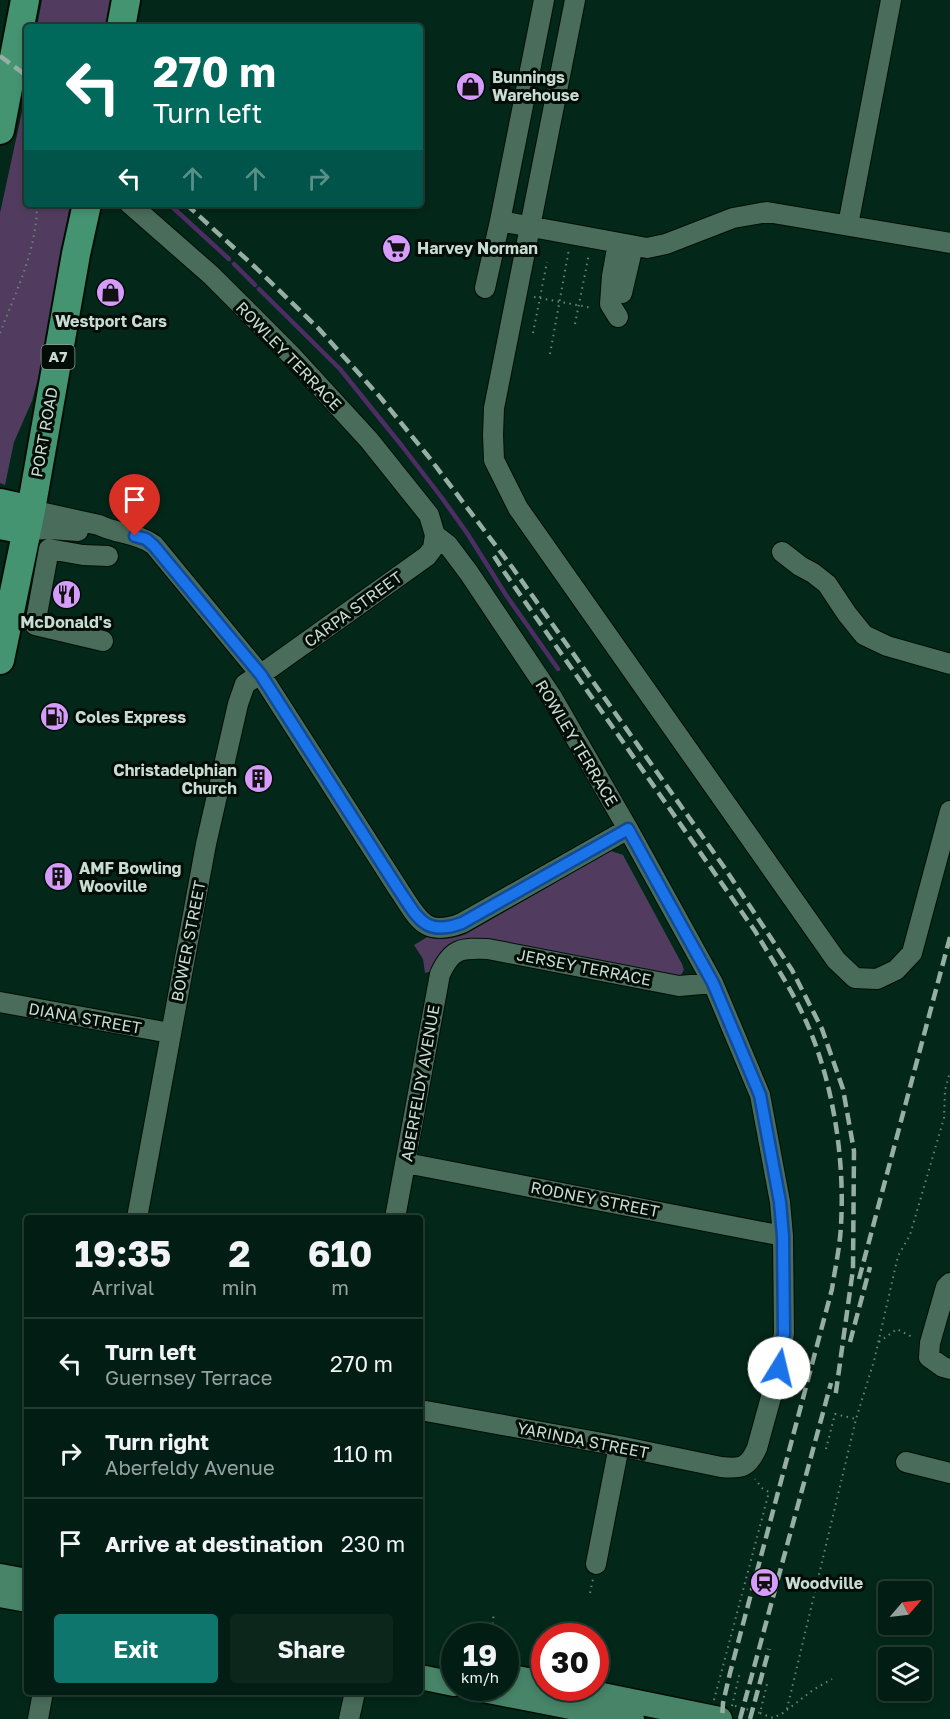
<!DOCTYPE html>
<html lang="en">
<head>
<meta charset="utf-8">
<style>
  body { margin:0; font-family:"Golos Text",sans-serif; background:#0c261c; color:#f1f3f6; height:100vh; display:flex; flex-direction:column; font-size:22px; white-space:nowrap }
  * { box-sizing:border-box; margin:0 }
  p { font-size:20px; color:#96a2a0 }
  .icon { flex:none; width:33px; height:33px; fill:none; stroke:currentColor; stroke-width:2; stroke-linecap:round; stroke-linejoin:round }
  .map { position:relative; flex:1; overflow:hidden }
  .details { position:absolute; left:24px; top:1215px; width:399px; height:480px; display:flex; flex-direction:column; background:#021d13; border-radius:6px; box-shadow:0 3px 9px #0003,0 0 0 2px #233b33 }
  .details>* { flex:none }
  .top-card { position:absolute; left:24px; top:24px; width:399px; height:183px; border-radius:6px; box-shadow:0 3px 9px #0003,0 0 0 2px #233b33; background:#00695c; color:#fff; overflow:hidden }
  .needle { width:39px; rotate:62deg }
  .controls { position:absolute; left:878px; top:1581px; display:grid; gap:12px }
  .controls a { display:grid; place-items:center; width:54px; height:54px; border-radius:6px; background:#021d13; box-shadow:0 3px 9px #0003,0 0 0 2px #233b33; font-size:30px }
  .speed { position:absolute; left:441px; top:1623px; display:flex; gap:12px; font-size:30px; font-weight:700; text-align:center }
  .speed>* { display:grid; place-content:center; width:78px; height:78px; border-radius:50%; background:#021d13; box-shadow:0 3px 9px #0003,0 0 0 2px #233b33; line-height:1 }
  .speed small { font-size:15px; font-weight:400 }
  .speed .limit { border:9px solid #d22; background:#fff; color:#111 }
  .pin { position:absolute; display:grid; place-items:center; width:51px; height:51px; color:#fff; margin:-62px -26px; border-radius:50% 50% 50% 0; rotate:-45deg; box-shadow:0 0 6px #0007 }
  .pin .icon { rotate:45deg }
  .me { position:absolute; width:66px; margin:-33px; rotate:9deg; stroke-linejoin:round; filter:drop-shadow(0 0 4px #0008) }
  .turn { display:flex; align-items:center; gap:21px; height:126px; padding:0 30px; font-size:27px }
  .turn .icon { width:78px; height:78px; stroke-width:2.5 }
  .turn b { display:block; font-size:42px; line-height:51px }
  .lanes { display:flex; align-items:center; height:57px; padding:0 30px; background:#0003; justify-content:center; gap:30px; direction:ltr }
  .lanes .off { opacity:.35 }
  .eta { display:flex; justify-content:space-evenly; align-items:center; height:102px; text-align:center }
  .eta b { font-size:36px; font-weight:700; line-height:42px }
  .primary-button { display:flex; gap:12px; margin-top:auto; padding:12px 30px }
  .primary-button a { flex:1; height:69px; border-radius:6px; background:#0f766e; color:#fff; font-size:24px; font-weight:700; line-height:69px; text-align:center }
  .primary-button a+a { background:#0c261c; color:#f1f3f6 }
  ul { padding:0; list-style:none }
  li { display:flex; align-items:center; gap:18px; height:90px; padding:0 30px; border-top:2px solid #233b33 }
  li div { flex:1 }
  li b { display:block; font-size:22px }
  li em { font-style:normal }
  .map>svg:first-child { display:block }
  .green { fill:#513c5f }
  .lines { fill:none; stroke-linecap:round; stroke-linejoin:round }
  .stream { stroke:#4e2c64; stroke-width:4.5 }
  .minor-casing { stroke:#000e05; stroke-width:22 }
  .major-casing { stroke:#000e05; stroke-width:27 }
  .highway-casing { stroke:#000e05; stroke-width:32 }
  .path { stroke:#698478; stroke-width:2; stroke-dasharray:1.5 4.5; stroke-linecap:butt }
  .minor { stroke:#496c5b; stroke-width:20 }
  .major { stroke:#478468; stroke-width:24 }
  .highway { stroke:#459471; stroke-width:28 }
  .rail { stroke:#97aea3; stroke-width:4.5; stroke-dasharray:12 6; stroke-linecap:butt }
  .route-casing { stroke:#114b97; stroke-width:15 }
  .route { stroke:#1a73e8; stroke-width:10 }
  .labels { text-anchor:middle; stroke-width:6; stroke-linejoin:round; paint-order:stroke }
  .shield { fill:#020d07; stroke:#8d9e95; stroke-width:1.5 }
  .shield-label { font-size:15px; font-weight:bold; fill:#c9dcd2 }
  .poi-label { font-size:16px; font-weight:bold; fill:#c9dcd2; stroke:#020d07; text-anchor:start }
  .street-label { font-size:16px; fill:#c9dcd2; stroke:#020d07 }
</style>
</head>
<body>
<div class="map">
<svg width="950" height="1719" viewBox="0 0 950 1719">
  <rect width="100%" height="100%" fill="#032719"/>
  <path class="green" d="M42 0H111L105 27H37Z
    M23 107 27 111V204H70L41 368 32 401 14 442 5 485 0 483V213Z
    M611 851 623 855 682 964 684 970 681 975 677 976 476 939 464 940 433 971 425 973 423 959 414 945 429 936C442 940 453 939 466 934Z"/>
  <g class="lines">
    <path class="stream" d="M169 204 229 259
      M234 264 255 285
      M259 289 340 369 402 446 442 498 467 533 506 595 558 669"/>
    <defs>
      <path id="minor" d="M575 0 494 408 493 435 494 460 518 508 836 960 855 978 877 979 896 970 912 953 950 811
        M130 204 211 275 291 355 369 440 429 515 435 535 448 545 469 573 552 697 628 829 713 983 760 1095 780 1202 783 1236 784 1333 779 1368 757 1448C748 1468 741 1469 721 1467L619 1446 420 1410
        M500 221 647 248 666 244 733 218 767 212 950 243
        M848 225 891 0
        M485 288 500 221 544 0
        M622 293 633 246
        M618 317 610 304 612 276 618 243
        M31 510 99 525C117 534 138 533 154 545L261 675 399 890C418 918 424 938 462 923L628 829
        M26 530 50 529 78 531
        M782 552 800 566 813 573 827 584 847 614 864 635 887 646 950 664
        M103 641 35 625 49 549 83 555 108 556
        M0 1002 170 1033
        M406 1163 783 1236
        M137 1218 206 844 238 704 245 684 248 682 270 668 427 556 433 548 435 535
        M395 1218 440 974C452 948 461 948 488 949L679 986 713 983
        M950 1283 946 1287 930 1343 929 1357 943 1367 950 1369
        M906 1462 950 1473
        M596 1564 619 1446
        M38 1719 43 1692
        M349 1719 355 1692"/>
      <path id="major" d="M0 1576 27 1581
        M0 1595 27 1600
        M506 1676 544 1683
        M420 1677 454 1684
        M473 1688 632 1719
        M568 1688 720 1719"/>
      <path id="highway" d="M121 27 126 0
        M0 130 25 0
        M0 503 31 510
        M0 525 26 530
        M0 660 31 510 76 254 87 204"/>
    </defs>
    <use href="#minor" class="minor-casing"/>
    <use href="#major" class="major-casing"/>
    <use href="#highway" class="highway-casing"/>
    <path class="path" d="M534 297 593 308
      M575 324 589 254
      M0 333C16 291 37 250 37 204
      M533 333 547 262
      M550 354 569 249
      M879 1342 897 1329 914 1338
      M826 1449 835 1414 856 1419
      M590 1593 593 1579
      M491 1636 494 1613
      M714 1700 769 1492 762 1488 755 1479
      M732 1706 740 1672
      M735 1706 760 1713 768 1680
      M787 1709 856 1419 874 1361 898 1256 910 1235 944 1118 945 1090 950 1072
      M760 1713 773 1718 783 1713 813 1690 832 1679"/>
    <use href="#minor" class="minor"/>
    <use href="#major" class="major"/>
    <use href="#highway" class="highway"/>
    <path class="rail" d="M0 56 27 76
      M186 204 256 268 319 329 380 397 428 456 512 567 724 867 792 970 822 1029 843 1089 854 1151 853 1269 835 1399
      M494 556 505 573 755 931C772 960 791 988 805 1019 833 1080 845 1159 841 1225 840 1247 835 1268 832 1289L730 1673 723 1703 722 1719
      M859 1279 950 937
      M850 1342 870 1267
      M740 1719 831 1383
      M750 1719 769 1649"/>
  </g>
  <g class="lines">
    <defs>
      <path id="route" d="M135 536 146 539 154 546 261 675 399 890C418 918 425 937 462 923L628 829 713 983 760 1095 780 1202 783 1236 784 1333 779 1368"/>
    </defs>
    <use href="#route" class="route-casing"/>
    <use href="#route" class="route"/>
  </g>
  <defs>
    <symbol id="shop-disc" viewBox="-11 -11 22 22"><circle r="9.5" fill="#d59cfb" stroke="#020d07"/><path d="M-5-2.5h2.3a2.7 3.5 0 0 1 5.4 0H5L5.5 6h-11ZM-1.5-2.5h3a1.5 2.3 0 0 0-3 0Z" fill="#111"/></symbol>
    <symbol id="supermarket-disc" viewBox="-11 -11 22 22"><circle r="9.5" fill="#d59cfb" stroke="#020d07"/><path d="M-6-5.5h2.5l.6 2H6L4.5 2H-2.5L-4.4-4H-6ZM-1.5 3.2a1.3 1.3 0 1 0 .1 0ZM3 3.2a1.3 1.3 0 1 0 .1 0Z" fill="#111"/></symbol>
    <symbol id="restaurant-disc" viewBox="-11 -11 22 22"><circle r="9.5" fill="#d59cfb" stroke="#020d07"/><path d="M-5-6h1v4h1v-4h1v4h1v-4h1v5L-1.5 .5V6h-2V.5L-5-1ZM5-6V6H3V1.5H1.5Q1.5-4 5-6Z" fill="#111"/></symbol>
    <symbol id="fuel-disc" viewBox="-11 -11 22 22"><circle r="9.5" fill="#d59cfb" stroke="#020d07"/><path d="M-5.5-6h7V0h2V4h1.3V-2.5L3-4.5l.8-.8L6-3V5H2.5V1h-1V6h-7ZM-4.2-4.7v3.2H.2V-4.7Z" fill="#111"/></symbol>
    <symbol id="building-disc" viewBox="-11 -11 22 22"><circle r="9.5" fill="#d59cfb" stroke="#020d07"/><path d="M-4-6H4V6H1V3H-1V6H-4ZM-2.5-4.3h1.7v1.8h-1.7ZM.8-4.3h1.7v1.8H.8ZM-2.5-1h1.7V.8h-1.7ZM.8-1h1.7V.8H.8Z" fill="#111"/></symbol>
    <symbol id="station-disc" viewBox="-11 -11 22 22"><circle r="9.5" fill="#d59cfb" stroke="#020d07"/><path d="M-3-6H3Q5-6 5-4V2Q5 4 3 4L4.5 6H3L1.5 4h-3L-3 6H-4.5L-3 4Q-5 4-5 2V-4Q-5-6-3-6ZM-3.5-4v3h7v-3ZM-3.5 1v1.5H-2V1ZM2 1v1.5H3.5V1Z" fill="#111"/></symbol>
  </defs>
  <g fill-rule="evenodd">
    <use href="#shop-disc" x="454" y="70" width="33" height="33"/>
    <use href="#supermarket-disc" x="380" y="232" width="33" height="33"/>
    <use href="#shop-disc" x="94" y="276" width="33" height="33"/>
    <use href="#restaurant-disc" x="50" y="578" width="33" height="33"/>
    <use href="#fuel-disc" x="38" y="700" width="33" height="33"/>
    <use href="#building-disc" x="242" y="762" width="33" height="33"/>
    <use href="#building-disc" x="42" y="860" width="33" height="33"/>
    <use href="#station-disc" x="748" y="1566" width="33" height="33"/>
  </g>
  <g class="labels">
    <rect class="shield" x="41.5" y="345" width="33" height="24" rx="4.5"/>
    <g class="shield-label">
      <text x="58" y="362">A7</text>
    </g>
    <g class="poi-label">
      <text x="492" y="83">Bunnings<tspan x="492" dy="18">Warehouse</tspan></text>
      <text x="417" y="254">Harvey Norman</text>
      <text x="111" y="327" text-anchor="middle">Westport Cars</text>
      <text x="66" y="628" text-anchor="middle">McDonald's</text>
      <text x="75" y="723">Coles Express</text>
      <text x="237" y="776" text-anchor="end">Christadelphian<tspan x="237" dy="18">Church</tspan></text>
      <text x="79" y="874">AMF Bowling<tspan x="79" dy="18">Wooville</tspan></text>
      <text x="785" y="1589">Woodville</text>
    </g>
    <g class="street-label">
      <text transform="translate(289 356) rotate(46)" y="6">ROWLEY TERRACE</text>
      <text transform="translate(44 432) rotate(-80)" y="6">PORT ROAD</text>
      <text transform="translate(353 609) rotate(-36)" y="6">CARPA STREET</text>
      <text transform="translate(577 743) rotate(59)" y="6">ROWLEY TERRACE</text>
      <text transform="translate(188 941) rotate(-79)" y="6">BOWER STREET</text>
      <text transform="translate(584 967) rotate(11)" y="6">JERSEY TERRACE</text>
      <text transform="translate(85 1018) rotate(10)" y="6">DIANA STREET</text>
      <text transform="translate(420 1083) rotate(-80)" y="6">ABERFELDY AVENUE</text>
      <text transform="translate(595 1199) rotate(11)" y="6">RODNEY STREET</text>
      <text transform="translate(583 1440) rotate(11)" y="6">YARINDA STREET</text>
    </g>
  </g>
</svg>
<div class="controls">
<a><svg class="needle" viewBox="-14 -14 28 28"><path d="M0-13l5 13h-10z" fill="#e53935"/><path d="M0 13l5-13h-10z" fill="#96a2a0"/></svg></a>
<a><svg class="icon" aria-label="layers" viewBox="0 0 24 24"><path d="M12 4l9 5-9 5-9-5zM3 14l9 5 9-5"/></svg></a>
</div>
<div class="speed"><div>19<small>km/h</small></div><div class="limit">30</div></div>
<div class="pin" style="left:135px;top:536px;background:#d93025"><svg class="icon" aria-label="arrive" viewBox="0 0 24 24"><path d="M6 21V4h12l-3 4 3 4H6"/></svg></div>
<svg class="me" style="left:779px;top:1368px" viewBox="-20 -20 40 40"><circle r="19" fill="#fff"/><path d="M0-13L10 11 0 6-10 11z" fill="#1a73e8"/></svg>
<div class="top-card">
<div class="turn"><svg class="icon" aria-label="left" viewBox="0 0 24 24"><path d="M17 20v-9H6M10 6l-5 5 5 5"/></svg><div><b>270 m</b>Turn left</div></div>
<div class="lanes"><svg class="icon" aria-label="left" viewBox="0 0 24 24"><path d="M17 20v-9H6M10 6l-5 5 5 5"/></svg><svg class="icon off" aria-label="ahead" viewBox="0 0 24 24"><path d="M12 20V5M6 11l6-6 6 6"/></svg><svg class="icon off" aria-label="ahead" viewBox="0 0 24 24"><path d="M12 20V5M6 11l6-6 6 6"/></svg><svg class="icon off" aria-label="right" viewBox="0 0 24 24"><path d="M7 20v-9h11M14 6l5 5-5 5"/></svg></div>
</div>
<section class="details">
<div class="eta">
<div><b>19:35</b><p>Arrival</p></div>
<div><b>2</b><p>min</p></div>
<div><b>610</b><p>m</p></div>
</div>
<ul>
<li><svg class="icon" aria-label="left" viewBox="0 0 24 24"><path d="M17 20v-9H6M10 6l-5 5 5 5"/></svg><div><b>Turn left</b><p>Guernsey Terrace</p></div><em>270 m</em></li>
<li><svg class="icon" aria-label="right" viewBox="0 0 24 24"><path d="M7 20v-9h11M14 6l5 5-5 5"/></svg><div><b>Turn right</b><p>Aberfeldy Avenue</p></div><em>110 m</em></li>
<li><svg class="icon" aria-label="arrive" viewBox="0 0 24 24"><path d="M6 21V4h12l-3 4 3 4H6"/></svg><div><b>Arrive at destination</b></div><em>230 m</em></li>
</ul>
<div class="primary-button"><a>Exit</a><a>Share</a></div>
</section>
</div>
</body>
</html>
